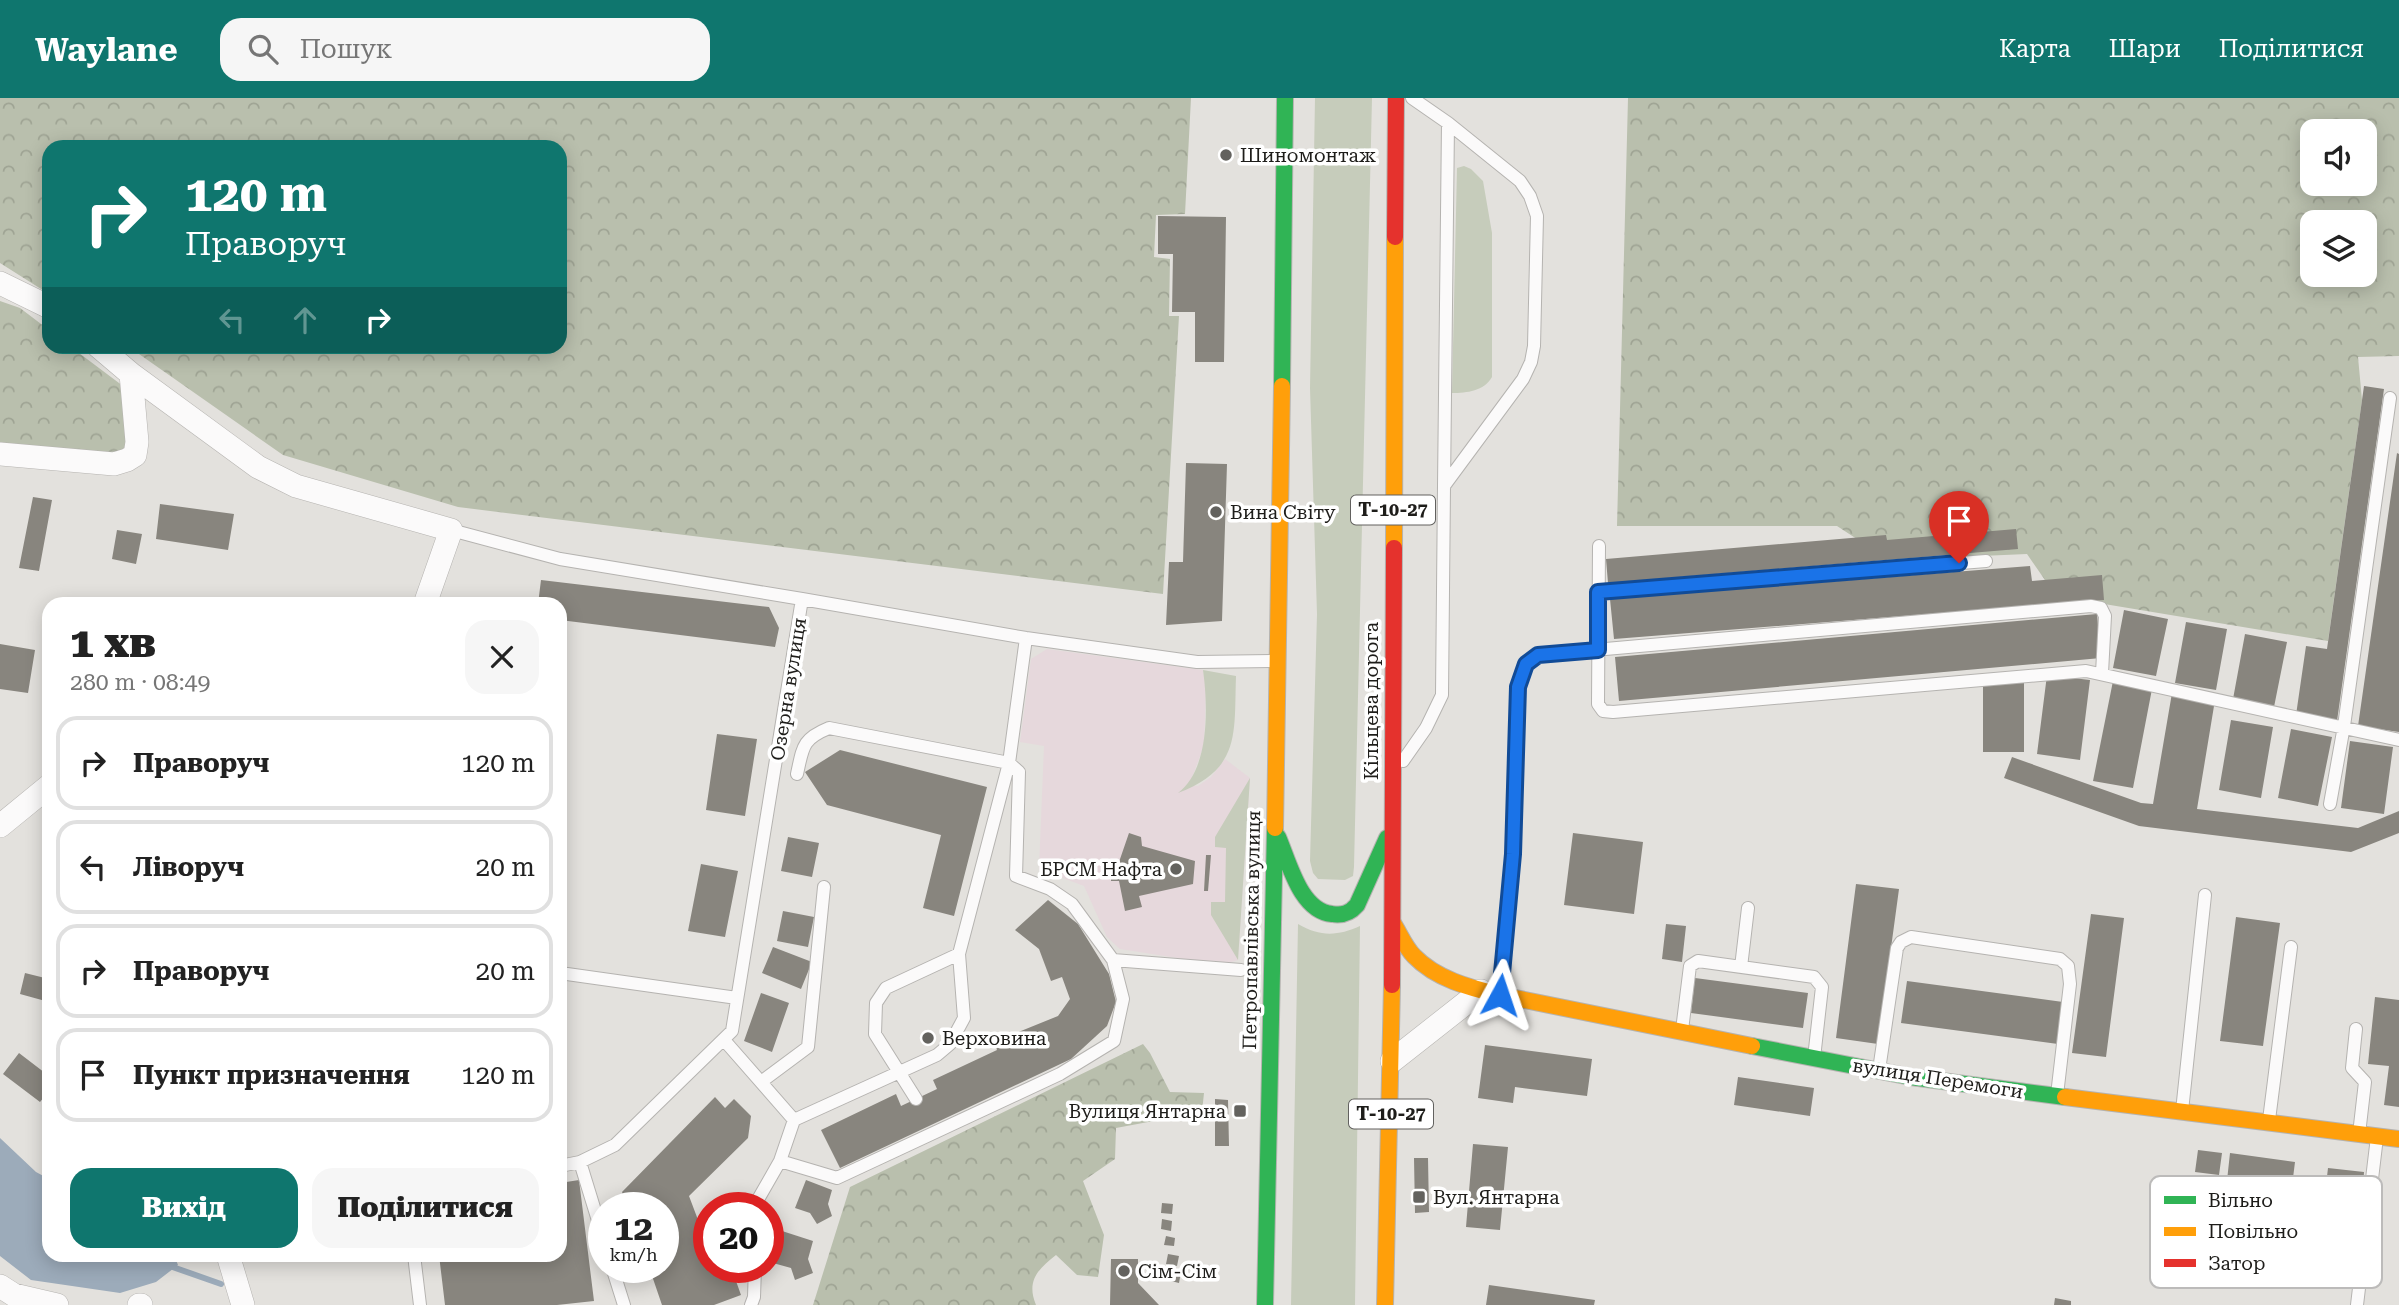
<!DOCTYPE html>
<html lang="uk">
<head>
<meta charset="utf-8">
<style>
  body { margin:0; font-family:"Roboto Serif",serif; background:#f6f6f6; color:#222; height:100vh; display:flex; flex-direction:column; font-size:26px; white-space:nowrap }
  * { box-sizing:border-box; margin:0 }
  p { font-size:23px; color:#767676 }
  .icon { flex:none; width:38px; height:38px; fill:none; stroke:currentColor; stroke-width:2; stroke-linecap:round; stroke-linejoin:round }
  .map { position:relative; flex:1; overflow:hidden }
  .details { position:absolute; left:42px; top:499px; width:525px; height:665px; display:flex; flex-direction:column; background:#fff; border-radius:21px; box-shadow:0 4px 18px #0003 }
  .details>* { flex:none }
  .top-card { position:absolute; left:42px; top:42px; width:525px; height:214px; border-radius:21px; box-shadow:0 4px 18px #0003; background:#0f766e; color:#fff; overflow:hidden }
  .buttons { position:absolute; left:2300px; top:21px; display:grid; gap:14px }
  .buttons a { display:grid; place-items:center; width:77px; height:77px; border-radius:14px; background:#fff; box-shadow:0 4px 18px #0003; font-size:35px }
  .speed { position:absolute; left:588px; top:1094px; display:flex; gap:14px; font-size:35px; font-weight:700; text-align:center }
  .speed>* { display:grid; place-content:center; width:91px; height:91px; border-radius:50%; background:#fff; box-shadow:0 4px 18px #0003; line-height:1 }
  .speed small { font-size:18px; font-weight:400 }
  .speed .limit { border:10px solid #d22; background:#fff; color:#111 }
  .pin { position:absolute; display:grid; place-items:center; width:60px; height:60px; color:#fff; margin:-72px -30px; border-radius:50% 50% 50% 0; rotate:-45deg; box-shadow:0 0 7px #0007 }
  .pin .icon { rotate:45deg }
  .me { position:absolute; width:77px; margin:-38px; rotate:5deg; stroke-linejoin:round; filter:drop-shadow(0 0 5px #0008) }
  .turn { display:flex; align-items:center; gap:24px; height:147px; padding:0 28px; font-size:32px }
  .turn .icon { width:91px; height:91px; stroke-width:2.5 }
  .turn b { display:block; font-size:49px; line-height:60px }
  .lanes { display:flex; align-items:center; height:66px; padding:0 28px; background:#0003; justify-content:center; gap:35px; direction:ltr }
  .lanes .off { opacity:.35 }
  .round { display:grid; place-items:center; flex:none; width:74px; height:74px; border-radius:21px; background:#f6f6f6 }
  .head { display:flex; align-items:center; justify-content:space-between; height:119px; padding:0 28px }
  h1 { font-size:42px; font-weight:800; line-height:52px }
  .cta { display:flex; gap:14px; margin-top:auto; padding:14px 28px }
  .cta a { flex:1; height:80px; border-radius:21px; background:#0f766e; color:#fff; font-size:28px; font-weight:800; line-height:80px; text-align:center }
  .cta a+a { background:#f6f6f6; color:#222 }
  ul { padding:0; list-style:none }
  li { display:flex; align-items:center; gap:21px; height:94px; margin:0 14px 10px; padding:0 14px; border:4px solid #e0e0e0; border-radius:21px }
  li div { flex:1 }
  li b { display:block; font-size:26px }
  li em { font-style:normal }
  header { display:flex; align-items:center; gap:42px; box-sizing:border-box; height:98px; padding:0 35px; background:#0f766e; color:#fff }
  header strong { font-size:33px }
  nav { display:flex; gap:38px; margin-inline-start:auto; font-size:24px }
  .search { width:490px; height:63px; background:#f6f6f6; display:flex; align-items:center; gap:18px; box-sizing:border-box; padding:0 24px; border-radius:21px; color:#767676; font-size:26px }
  .map>svg:first-child { display:block }
  .commercial { fill:#e6d8dc }
  .green { fill:#c6ccbb }
  .forest { fill:url(#forest-crowns); fill-rule:evenodd }
  .water { fill:#9cabba }
  .lines { fill:none; stroke-linecap:round; stroke-linejoin:round }
  .stream { stroke:#9cabba; stroke-width:6 }
  .building { fill:#88857e }
  .lane-casing { stroke:#b5b3b0; stroke-width:14 }
  .street-casing { stroke:#b5b3b0; stroke-width:24 }
  .fast-casing { stroke:#b5b3b0; stroke-width:18 }
  .slow-casing { stroke:#b5b3b0; stroke-width:18 }
  .jam-casing { stroke:#b5b3b0; stroke-width:18 }
  .lane { stroke:#fbfafa; stroke-width:12 }
  .street { stroke:#fbfafa; stroke-width:23 }
  .fast { stroke:#30b455; stroke-width:16 }
  .slow { stroke:#ff9f0a; stroke-width:16 }
  .jam { stroke:#e5322d; stroke-width:16 }
  .route-casing { stroke:#114b97; stroke-width:18 }
  .route { stroke:#1a73e8; stroke-width:12 }
  .poi-dot { fill:#63625e; stroke:#fff; stroke-width:2.5 }
  .labels { text-anchor:middle; stroke-width:7; stroke-linejoin:round; paint-order:stroke }
  .shield { fill:#fff; stroke:#62615f; stroke-width:2 }
  .shield-label { font-size:18px; font-weight:bold; fill:#1e1d1a }
  .poi-label { font-size:19px; fill:#1e1d1a; stroke:#fff; text-anchor:start }
  .street-label { font-size:19px; fill:#1e1d1a; stroke:#fff }
  .key { fill:#fff; stroke:#bcbbba; stroke-width:2 }
  .key-label { font-size:19px; fill:#1e1d1a }
</style>
</head>
<body>
<header>
<strong>Waylane</strong>
<div class="search"><svg class="icon" aria-label="search" viewBox="0 0 24 24"><circle cx="10" cy="10" r="6"/><path d="M15 15l6 6"/></svg>Пошук</div>
<nav><a>Карта</a><a>Шари</a><a>Поділитися</a></nav>
</header>
<div class="map">
<svg width="2399" height="1207" viewBox="0 0 2399 1207">
  <defs>
    <pattern id="forest-crowns" width="20" height="18" patternUnits="userSpaceOnUse" patternTransform="scale(1.75)"><rect width="20" height="18" fill="#b9bfad"/><path d="M2 6a3 3 0 1 1 6 0M12 15a3 3 0 1 1 6 0" fill="none" stroke="#9fa494"/></pattern>
  </defs>
  <rect width="100%" height="100%" fill="#e3e1dd"/>
  <path class="commercial" d="M1047 551 1203 572 1206 592 1204 648 1189 687 1198 688 1211 679 1225 661 1250 680 1238 862 1222 867 1120 851 1107 839 1084 788 1039 771 1044 648 1020 644 1031 561Z"/>
  <path class="green" d="M1315 0H1372L1354 769 1353 778 1345 782 1318 781 1313 775 1310 763 1317 516 1310 290Z
    M1464 68 1471 71 1483 83 1492 135V279C1484 293 1467 295 1452 295L1457 70Z
    M1203 572 1236 578C1234 636 1241 671 1178 695 1210 671 1208 608 1203 572Z
    M1250 680 1238 862 1211 817V804H1225L1226 750 1215 749V739Z
    M1298 826C1320 839 1338 838 1360 828L1355 1207H1291Z"/>
  <path class="forest" d="M0 0H1191L1185 116 1156 117 1154 159 1170 161 1169 218H1179L1163 496 458 409 283 357 129 249 560 248V49H49V196L0 165Z
    M1628 0H2399V258L2358 259 2362 302 2328 543 2056 498 2027 456 1889 462 1837 428H1617ZM2312 33H2364V86H2312ZM2312 124H2364V177H2312Z
    M0 203 20 210 49 232V248L71 249 123 288 134 352 112 357 0 350Z
    M1143 946 1150 955 1170 994 1204 995 1202 1014 1116 1030 1115 1061 1083 1083 1104 1137 1098 1179 1077 1177 1056 1157C1038 1171 1026 1183 1036 1207H813L850 1089Z"/>
  <path class="water" d="M0 1040 36 1074 49 1081V1157H174L178 1167 156 1184 120 1195 31 1182 0 1158Z"/>
  <g class="lines">
    <path class="stream" d="M167 1167 221 1186"/>
  </g>
  <path class="building" d="M1158 118 1226 119 1224 264H1195V214H1172L1173 156H1158Z
    M2364 288 2384 291 2337 623 2296 617 2306 548 2327 551Z
    M2397 355 2399 356V634L2358 628Z
    M1186 365 1227 366 1222 523 1166 527 1169 464H1183Z
    M33 399 52 402 39 473 19 470Z
    M160 406 234 416 228 452 156 441Z
    M2016 431 2018 451 1608 485 1606 461 1886 437 1887 442Z
    M117 432 142 436 136 466 112 461Z
    M2030 468 2032 483 2102 477 2104 502 1614 541 1610 501Z
    M541 482 769 509 779 530 775 549 560 522V506H538Z
    M2124 512 2168 521 2156 578 2113 570Z
    M2097 516 2101 560 1619 603 1615 559Z
    M2186 524 2227 531 2216 592 2175 585Z
    M2245 536 2287 544 2274 609 2233 601Z
    M0 546 35 552 28 595 0 591Z
    M2047 577 2090 582 2080 662 2037 656Z
    M2113 583 2152 591 2133 690 2093 683Z
    M1983 584 2024 585V654H1983Z
    M2172 595 2215 602 2197 711 2358 730 2399 713V735L2351 754 2139 728 2004 680 2012 659 2141 705 2153 706Z
    M2231 622 2273 629 2261 700 2219 692Z
    M2291 631 2332 639 2318 708 2278 700Z
    M717 636 757 641 745 718 706 712Z
    M2350 643 2393 649 2384 716 2341 710Z
    M840 652 987 689 954 818 923 810 941 737 827 707 805 674Z
    M1129 735 1141 739 1142 748 1195 763 1193 786 1139 798 1142 809 1125 813 1119 783H1111V763L1119 764Z
    M1573 735 1643 744 1634 816 1564 807Z
    M788 739 819 745 812 779 781 773Z
    M1206 757H1211L1208 793H1204Z
    M701 766 738 773 725 839 688 833Z
    M1856 786 1899 791 1878 946 1836 940Z
    M1048 802 1078 826 1109 876 1116 904 1107 928 1071 961 840 1070 821 1032 896 996 901 1008 937 991 933 982 997 952 994 944 1058 918 1070 901 1062 879 1051 883 1039 851 1015 832Z
    M783 813 814 819 808 849 777 843Z
    M2091 816 2124 820 2106 959 2072 955Z
    M2236 819 2280 825 2263 948 2220 943Z
    M1666 826 1686 828 1682 864 1662 861Z
    M773 849 812 864 801 891 762 875Z
    M25 875 49 881V904L20 896Z
    M1695 880 1808 895 1803 930 1691 915Z
    M1907 883 2063 904 2058 946 1901 925Z
    M761 895 789 905 772 954 744 943Z
    M2375 899 2399 902V1009L2384 1007 2389 968 2368 966Z
    M1485 947 1592 961 1587 998 1515 989 1513 1005 1478 1000Z
    M19 955 49 978V993L40 1004 3 976Z
    M1738 979 1814 990 1810 1018 1734 1007Z
    M715 999 725 1010 734 1001 751 1018 748 1040 689 1098 709 1151V1169H731L741 1197 714 1207H662L649 1169H663V1110H628L622 1094Z
    M1215 1001 1228 1002 1229 1048H1215Z
    M1473 1046 1508 1049 1500 1132 1466 1129Z
    M2198 1052 2222 1055 2219 1077 2195 1074Z
    M2230 1055 2295 1064 2291 1096 2269 1094 2264 1136 2231 1132 2235 1102 2225 1101Z
    M1414 1060H1428L1429 1114 1415 1115Z
    M2328 1070 2364 1074 2363 1091 2326 1087Z
    M579 1082 594 1203 557 1207H445L439 1157H560V1085Z
    M806 1082 832 1092 828 1106 832 1118 817 1126 810 1115 795 1110Z
    M1162 1105 1173 1106 1172 1116 1161 1115Z
    M1162 1121 1172 1123 1171 1133 1161 1131Z
    M782 1133 813 1143 808 1161 813 1175 795 1182 791 1170 773 1165Z
    M1166 1138 1175 1140 1174 1148 1164 1147Z
    M1168 1156 1179 1158 1177 1168 1166 1166Z
    M1111 1161H1138V1185L1159 1207H1110Z
    M1169 1171 1181 1174 1179 1185 1167 1182Z
    M1489 1187 1595 1202 1594 1207H1486Z
    M2055 1200 2071 1203V1207H2054Z"/>
  <g class="lines">
    <defs>
      <path id="lane" d="M1444 388 1448 25
        M451 432 560 461 802 501
        M1599 448 1598 606 1603 613 1613 614 2086 573 2399 642
        M1598 494 1986 463
        M1403 663 1426 630 1442 597 1444 388 1523 281 1531 264 1534 248 1537 118 1530 98 1520 83 1448 25 1412 0
        M2330 706 2344 628 2390 300
        M1113 862 1241 872
        M1741 869 1748 810
        M560 875 737 900
        M1500 897 1513 756 1519 589 1526 566 1538 557 2091 508 2101 510 2105 518 2102 575
        M2356 931 2352 970 2365 984 2359 1036
        M1682 932 1690 868 1698 863 1814 879 1822 889 1814 960
        M724 942 794 1022
        M1879 972 1897 850 1901 844 1911 839 2060 861 2068 868 2070 886 2057 997
        M761 984 808 949 824 789
        M916 1001 875 936 876 905 886 890 959 856
        M2182 1013 2205 797
        M2269 1022 2291 849
        M780 1063 837 1080 1060 976 1114 943 1123 901 1113 862 1072 806 1050 791 1016 778 1019 674 1009 665 829 630C802 641 803 649 797 676
        M580 1064 604 1142
        M560 1068 580 1064 615 1047 732 933 802 501 1026 540 1197 564 1273 563
        M756 1105 780 1063 794 1022 937 957 950 946 964 920 959 856 1009 665 1026 540
        M730 1110C741 1102 751 1103 762 1109
        M768 1117 771 1133 768 1141
        M414 1157 420 1207
        M612 1169 624 1207
        M751 1207 754 1199 755 1169
        M2357 1207 2377 1039"/>
      <path id="street" d="M0 185 49 209
        M98 248 131 276 258 369 296 388 451 432 425 506
        M0 356 114 366 127 362 135 357 137 344 131 276
        M0 728 49 688
        M1392 963 1481 893
        M228 1157 243 1207
        M0 1188 14 1197 57 1207
        M139 1207H141"/>
      <path id="fast" d="M1282 288 1285 0
        M1278 739C1289 764 1300 813 1332 816 1343 818 1350 815 1357 807L1387 740
        M1752 948 1911 979 2065 999
        M1265 1207 1275 730"/>
      <path id="slow" d="M1394 450 1395 139
        M1275 730 1282 288
        M1393 825C1400 836 1405 849 1414 858 1436 881 1470 890 1500 897L1752 948
        M2065 999 2399 1041
        M1385 1207 1392 887"/>
      <path id="jam" d="M1395 139 1396 0
        M1392 887 1394 450"/>
    </defs>
    <use href="#lane" class="lane-casing"/>
    <use href="#street" class="street-casing"/>
    <use href="#fast" class="fast-casing"/>
    <use href="#slow" class="slow-casing"/>
    <use href="#jam" class="jam-casing"/>
    <use href="#lane" class="lane"/>
    <use href="#street" class="street"/>
    <use href="#fast" class="fast"/>
    <use href="#slow" class="slow"/>
    <use href="#jam" class="jam"/>
  </g>
  <g class="lines">
    <defs>
      <path id="route" d="M1500 897 1513 756 1518 589 1526 566 1538 557 1598 552V494L1959 465"/>
    </defs>
    <use href="#route" class="route-casing"/>
    <use href="#route" class="route"/>
  </g>
  <g class="poi-dot">
    <circle cx="1226" cy="57" r="7"/>
    <circle cx="1216" cy="414" r="7"/>
    <circle cx="1176" cy="771" r="7"/>
    <circle cx="928" cy="940" r="7"/>
    <rect x="1233" y="1006" width="14" height="14" rx="3.5"/>
    <rect x="1412" y="1092" width="14" height="14" rx="3.5"/>
    <circle cx="1124" cy="1173" r="7"/>
  </g>
  <g class="labels">
    <g class="shield">
      <rect x="1351" y="397.5" width="84" height="29" rx="5"/>
      <rect x="1349" y="1001.5" width="84" height="29" rx="5"/>
    </g>
    <g class="shield-label">
      <text x="1393" y="418">Т-10-27</text>
      <text x="1391" y="1022">Т-10-27</text>
    </g>
    <g class="poi-label">
      <text x="1240" y="64">Шиномонтаж</text>
      <text x="1230" y="421">Вина Світу</text>
      <text x="1162" y="778" text-anchor="end">БРСМ Нафта</text>
      <text x="942" y="947">Верховина</text>
      <text x="1226" y="1020" text-anchor="end">Вулиця Янтарна</text>
      <text x="1433" y="1106">Вул. Янтарна</text>
      <text x="1138" y="1180">Сім-Сім</text>
    </g>
    <g class="street-label">
      <text transform="translate(788 591) rotate(-81)" y="7">Озерна вулиця</text>
      <text transform="translate(1371 603) rotate(-90)" y="7">Кільцева дорога</text>
      <text transform="translate(1251 832) rotate(-89)" y="7">Петропавлівська вулиця</text>
      <text transform="translate(1938 980) rotate(9)" y="7">вулиця Перемоги</text>
    </g>
  </g>
  <rect x="2150" y="1078" width="232" height="112" rx="10" class="key"/>
  <rect x="2164" y="1098" width="32" height="8" fill="#30b455"/>
  <rect x="2164" y="1129" width="32" height="9" fill="#ff9f0a"/>
  <rect x="2164" y="1161" width="32" height="8" fill="#e5322d"/>
  <g class="key-label">
    <text x="2208" y="1109">Вільно</text>
    <text x="2208" y="1140">Повільно</text>
    <text x="2208" y="1172">Затор</text>
  </g>
</svg>
<div class="buttons">
<a><svg class="icon" aria-label="sound" viewBox="0 0 24 24"><path d="M4 9h4l5-4v14l-5-4H4zM17 9q2 3 0 6"/></svg></a>
<a><svg class="icon" aria-label="layers" viewBox="0 0 24 24"><path d="M12 4l9 5-9 5-9-5zM3 14l9 5 9-5"/></svg></a>
</div>
<div class="speed"><div>12<small>km/h</small></div><div class="limit">20</div></div>
<div class="pin" style="left:1959px;top:465px;background:#d93025"><svg class="icon" aria-label="arrive" viewBox="0 0 24 24"><path d="M6 21V4h12l-3 4 3 4H6"/></svg></div>
<svg class="me" style="left:1500px;top:897px" viewBox="-20 -20 40 40"><path d="M0-17L14 15 0 8-14 15z" fill="#1a73e8" stroke="#fff" stroke-width="4"/></svg>
<div class="top-card">
<div class="turn"><svg class="icon" aria-label="right" viewBox="0 0 24 24"><path d="M7 20v-9h11M14 6l5 5-5 5"/></svg><div><b>120 m</b>Праворуч</div></div>
<div class="lanes"><svg class="icon off" aria-label="left" viewBox="0 0 24 24"><path d="M17 20v-9H6M10 6l-5 5 5 5"/></svg><svg class="icon off" aria-label="ahead" viewBox="0 0 24 24"><path d="M12 20V5M6 11l6-6 6 6"/></svg><svg class="icon" aria-label="right" viewBox="0 0 24 24"><path d="M7 20v-9h11M14 6l5 5-5 5"/></svg></div>
</div>
<section class="details">
<div class="head"><div><h1>1 хв</h1><p>280 m · 08:49</p></div><a class="round"><svg class="icon" aria-label="close" viewBox="0 0 24 24"><path d="M6 6l12 12M18 6L6 18"/></svg></a></div>
<ul>
<li><svg class="icon" aria-label="right" viewBox="0 0 24 24"><path d="M7 20v-9h11M14 6l5 5-5 5"/></svg><div><b>Праворуч</b></div><em>120 m</em></li>
<li><svg class="icon" aria-label="left" viewBox="0 0 24 24"><path d="M17 20v-9H6M10 6l-5 5 5 5"/></svg><div><b>Ліворуч</b></div><em>20 m</em></li>
<li><svg class="icon" aria-label="right" viewBox="0 0 24 24"><path d="M7 20v-9h11M14 6l5 5-5 5"/></svg><div><b>Праворуч</b></div><em>20 m</em></li>
<li><svg class="icon" aria-label="arrive" viewBox="0 0 24 24"><path d="M6 21V4h12l-3 4 3 4H6"/></svg><div><b>Пункт призначення</b></div><em>120 m</em></li>
</ul>
<div class="cta"><a>Вихід</a><a>Поділитися</a></div>
</section>
</div>
</body>
</html>
